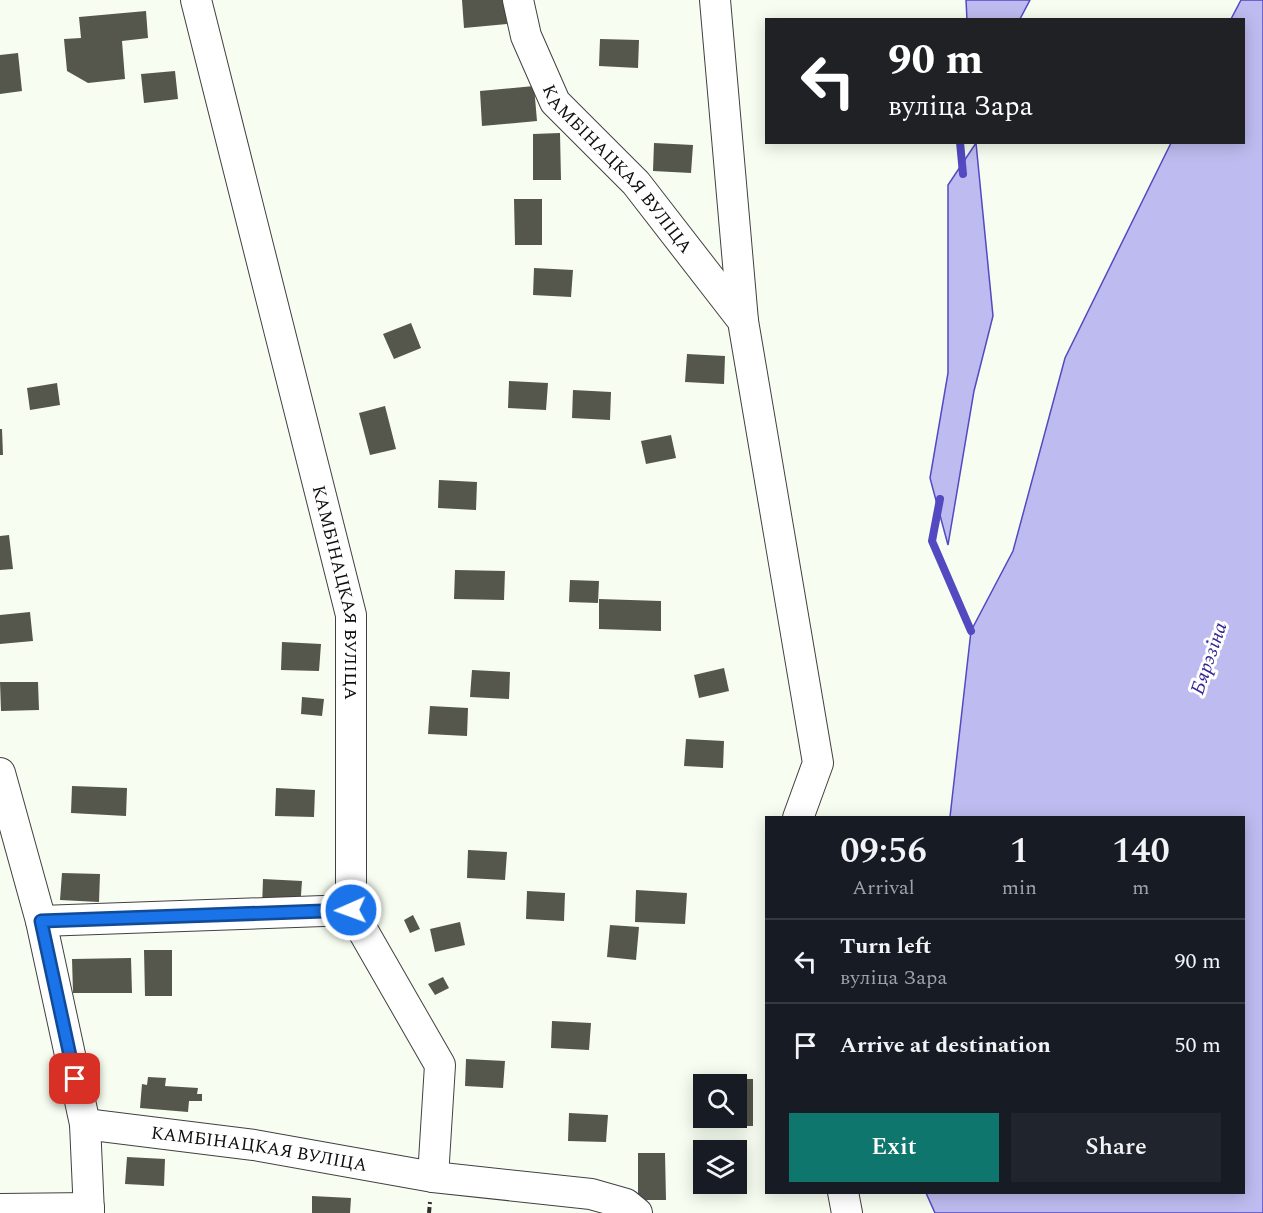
<!DOCTYPE html>
<html lang="en">
<head>
<meta charset="utf-8">
<style>
  body { margin:0; font-family:Spectral,serif; background:#20242c; color:#f1f3f6; height:100vh; display:flex; flex-direction:column; font-size:22px; white-space:nowrap }
  * { box-sizing:border-box; margin:0 }
  p { font-size:20px; color:#9ea1a6 }
  .icon { flex:none; width:33px; height:33px; fill:none; stroke:currentColor; stroke-width:2; stroke-linecap:round; stroke-linejoin:round }
  .map { position:relative; flex:1; overflow:hidden }
  .sheet { position:absolute; left:765px; top:816px; width:480px; height:378px; display:flex; flex-direction:column; background:#171b24; border-radius:0px; box-shadow:0 3px 15px #0003 }
  .sheet>* { flex:none }
  .guide { position:absolute; left:765px; top:18px; width:480px; height:126px; border-radius:0px; box-shadow:0 3px 15px #0003; background:#202124; color:#fff; overflow:hidden }
  .tools { position:absolute; left:693px; top:1074px; display:grid; gap:12px }
  .tools a { display:grid; place-items:center; width:54px; height:54px; border-radius:0px; background:#171b24; box-shadow:0 3px 15px #0003; font-size:30px }
  .pin { position:absolute; display:grid; place-items:center; width:51px; height:51px; color:#fff; margin:-26px; border-radius:12px; box-shadow:0 3px 9px #0006 }
  .me { position:absolute; width:66px; margin:-33px; rotate:268deg; stroke-linejoin:round; filter:drop-shadow(0 0 4px #0008) }
  .turn { display:flex; align-items:center; gap:21px; height:126px; padding:0 24px; font-size:27px }
  .turn .icon { width:78px; height:78px; stroke-width:2.5 }
  .turn b { display:block; font-size:42px; line-height:51px }
  .eta { display:flex; justify-content:space-evenly; align-items:center; height:102px; text-align:center }
  .eta b { font-size:36px; font-weight:600; line-height:42px }
  .button { display:flex; gap:12px; margin-top:auto; padding:12px 24px }
  .button a { flex:1; height:69px; border-radius:0px; background:#0f766e; color:#fff; font-size:24px; font-weight:600; line-height:69px; text-align:center }
  .button a+a { background:#20242c; color:#f1f3f6 }
  ul { padding:0; list-style:none }
  li { display:flex; align-items:center; gap:18px; height:84px; padding:0 24px; border-top:2px solid #363941 }
  li div { flex:1 }
  li b { display:block; font-size:22px }
  li em { font-style:normal }
  .map>svg:first-child { display:block }
  .water { fill:#bebbf0; stroke:#5349c0; stroke-width:1.5 }
  .lines { fill:none; stroke-linecap:round; stroke-linejoin:round }
  .stream { stroke:#5349c0; stroke-width:8 }
  .building { fill:#55564c }
  .minor-casing { stroke:#414141; stroke-width:32 }
  .path { stroke:#303030; stroke-width:4; stroke-dasharray:6 3; stroke-linecap:butt }
  .minor { stroke:#fff; stroke-width:30 }
  .route-casing { stroke:#114b97; stroke-width:15 }
  .route { stroke:#1a73e8; stroke-width:10 }
  .labels { text-anchor:middle; stroke-width:6; stroke-linejoin:round; paint-order:stroke }
  .street-label { font-size:18px; fill:#0e0e0e; stroke:#fff }
  .water-label { font-size:20px; font-style:italic; fill:#322494; stroke:#fff }
</style>
</head>
<body>
<div class="map">
<svg width="1263" height="1213" viewBox="0 0 1263 1213">
  <rect width="100%" height="100%" fill="#f7fef1"/>
  <path class="water" d="M966 0H1030L1020 19 967 20Z
    M1241 0H1263V1213H935L926 1193 1244 1192V818L950 817 971 631 1013 551 1065 358 1171 143 1244 142V20L1231 19Z
    M976 143 993 316 974 391 948 545 930 478 948 373V185Z"/>
  <g class="lines">
    <path class="stream" d="M960 142 963 174
      M940 499 932 541 971 631"/>
  </g>
  <path class="building" d="M462 0H505L507 24 464 28Z
    M146 11 148 38 122 41 125 79 88 83 67 71 64 39 81 38 79 17Z
    M600 39 639 40 638 68 599 66Z
    M18 53 22 91 0 94V55Z
    M175 71 178 99 144 103 141 74Z
    M534 86 537 121 482 126 480 91Z
    M560 133 561 180H533V134Z
    M654 143 693 145 691 173 653 171Z
    M514 199H542V245H515Z
    M534 268 573 270 571 297 533 295Z
    M411 323 421 348 394 359 383 334Z
    M687 354 725 356 724 384 685 382Z
    M509 381 548 383 546 410 508 408Z
    M57 383 60 405 30 410 27 388Z
    M573 390 611 392 610 420 572 418Z
    M385 406 396 449 370 455 359 413Z
    M0 429H2L3 455H0Z
    M671 435 676 458 646 464 641 441Z
    M439 480 477 482 476 510 438 508Z
    M9 535 13 569 0 570V536Z
    M455 570 505 571 504 600 454 599Z
    M570 580 599 581 598 603 569 602Z
    M599 599 661 601V631L599 629Z
    M30 612 33 641 0 644V615Z
    M282 642 321 644 319 671 281 670Z
    M724 668 729 691 699 698 694 675Z
    M472 670 510 672 509 699 470 697Z
    M0 682H38L39 710 1 711Z
    M302 697 324 699 322 716 301 714Z
    M430 706 468 708 467 736 428 734Z
    M686 739 724 741 723 768 684 766Z
    M72 786 127 788 126 816 71 813Z
    M276 788 315 790 314 817 275 816Z
    M468 850 507 852 505 880 467 878Z
    M62 873 100 874 99 902 60 900Z
    M263 879 302 881 300 909 262 907Z
    M636 890 687 893 685 924 635 922Z
    M527 891 565 893 564 921 526 919Z
    M413 915 420 929 410 933 404 920Z
    M460 922 465 945 435 952 430 929Z
    M610 925 639 927 636 960 607 957Z
    M144 950H172V996H145Z
    M131 958 132 993H73L72 959Z
    M443 977 449 988 435 995 428 984Z
    M552 1021 591 1023 589 1050 551 1048Z
    M466 1059 505 1061 503 1088 465 1086Z
    M148 1077 166 1078 165 1086 198 1088 197 1094H202V1101H189L188 1112 140 1108 142 1084 147 1085Z
    M725 1079H753V1126H726V1118H736V1084H726Z
    M569 1113 608 1115 606 1142 568 1141Z
    M638 1153H665L666 1200H638Z
    M127 1157 165 1159 164 1186 125 1184Z
    M312 1196 351 1198 350 1213H312Z"/>
  <g class="lines">
    <defs>
      <g id="minor">
        <path id="s1" d="M196 0 351 615V910L440 1065 433 1177"/>
        <path id="s2" d="M518 0 526 36 555 102 636 183 743 321 818 763 798 818"/>
        <path d="M715 0 743 321"/>
        <path d="M0 773 41 921 85 1124 89 1213"/>
        <path d="M41 921 351 910"/>
        <path id="s3" d="M85 1124 254 1145 433 1177 591 1194 626 1204 637 1213"/>
        <path d="M843 1192 847 1213"/>
        <path d="M0 1209 89 1208"/>
      </g>
    </defs>
    <use href="#minor" class="minor-casing"/>
    <path class="path" d="M429 1213 430 1202"/>
    <use href="#minor" class="minor"/>
  </g>
  <g class="lines">
    <defs>
      <path id="route" d="M75 1079 41 921 351 910"/>
    </defs>
    <use href="#route" class="route-casing"/>
    <use href="#route" class="route"/>
  </g>
  <g class="labels">
    <g class="street-label">
      <text dy="6" stroke="none"><textPath href="#s2" startOffset="200">КАМБІНАЦКАЯ ВУЛІЦА</textPath></text>
      <text dy="6" stroke="none"><textPath href="#s1" startOffset="610">КАМБІНАЦКАЯ ВУЛІЦА</textPath></text>
      <text dy="6" stroke="none"><textPath href="#s3" startOffset="176">КАМБІНАЦКАЯ ВУЛІЦА</textPath></text>
    </g>
    <g class="water-label">
      <text transform="translate(1208 658) rotate(-71)" y="7">Бярэзіна</text>
    </g>
  </g>
</svg>
<div class="tools">
<a><svg class="icon" aria-label="search" viewBox="0 0 24 24"><circle cx="10" cy="10" r="6"/><path d="M15 15l6 6"/></svg></a>
<a><svg class="icon" aria-label="layers" viewBox="0 0 24 24"><path d="M12 4l9 5-9 5-9-5zM3 14l9 5 9-5"/></svg></a>
</div>
<div class="pin" style="left:75px;top:1079px;background:#d93025"><svg class="icon" aria-label="arrive" viewBox="0 0 24 24"><path d="M6 21V4h12l-3 4 3 4H6"/></svg></div>
<svg class="me" style="left:351px;top:910px" viewBox="-20 -20 40 40"><circle r="17" fill="#1a73e8" stroke="#fff" stroke-width="3"/><path d="M0-11L8 9 0 5-8 9z" fill="#fff"/></svg>
<div class="guide">
<div class="turn"><svg class="icon" aria-label="left" viewBox="0 0 24 24"><path d="M17 20v-9H6M10 6l-5 5 5 5"/></svg><div><b>90 m</b>вуліца Зара</div></div>
</div>
<section class="sheet">
<div class="eta">
<div><b>09:56</b><p>Arrival</p></div>
<div><b>1</b><p>min</p></div>
<div><b>140</b><p>m</p></div>
</div>
<ul>
<li><svg class="icon" aria-label="left" viewBox="0 0 24 24"><path d="M17 20v-9H6M10 6l-5 5 5 5"/></svg><div><b>Turn left</b><p>вуліца Зара</p></div><em>90 m</em></li>
<li><svg class="icon" aria-label="arrive" viewBox="0 0 24 24"><path d="M6 21V4h12l-3 4 3 4H6"/></svg><div><b>Arrive at destination</b></div><em>50 m</em></li>
</ul>
<div class="button"><a>Exit</a><a>Share</a></div>
</section>
</div>
</body>
</html>
